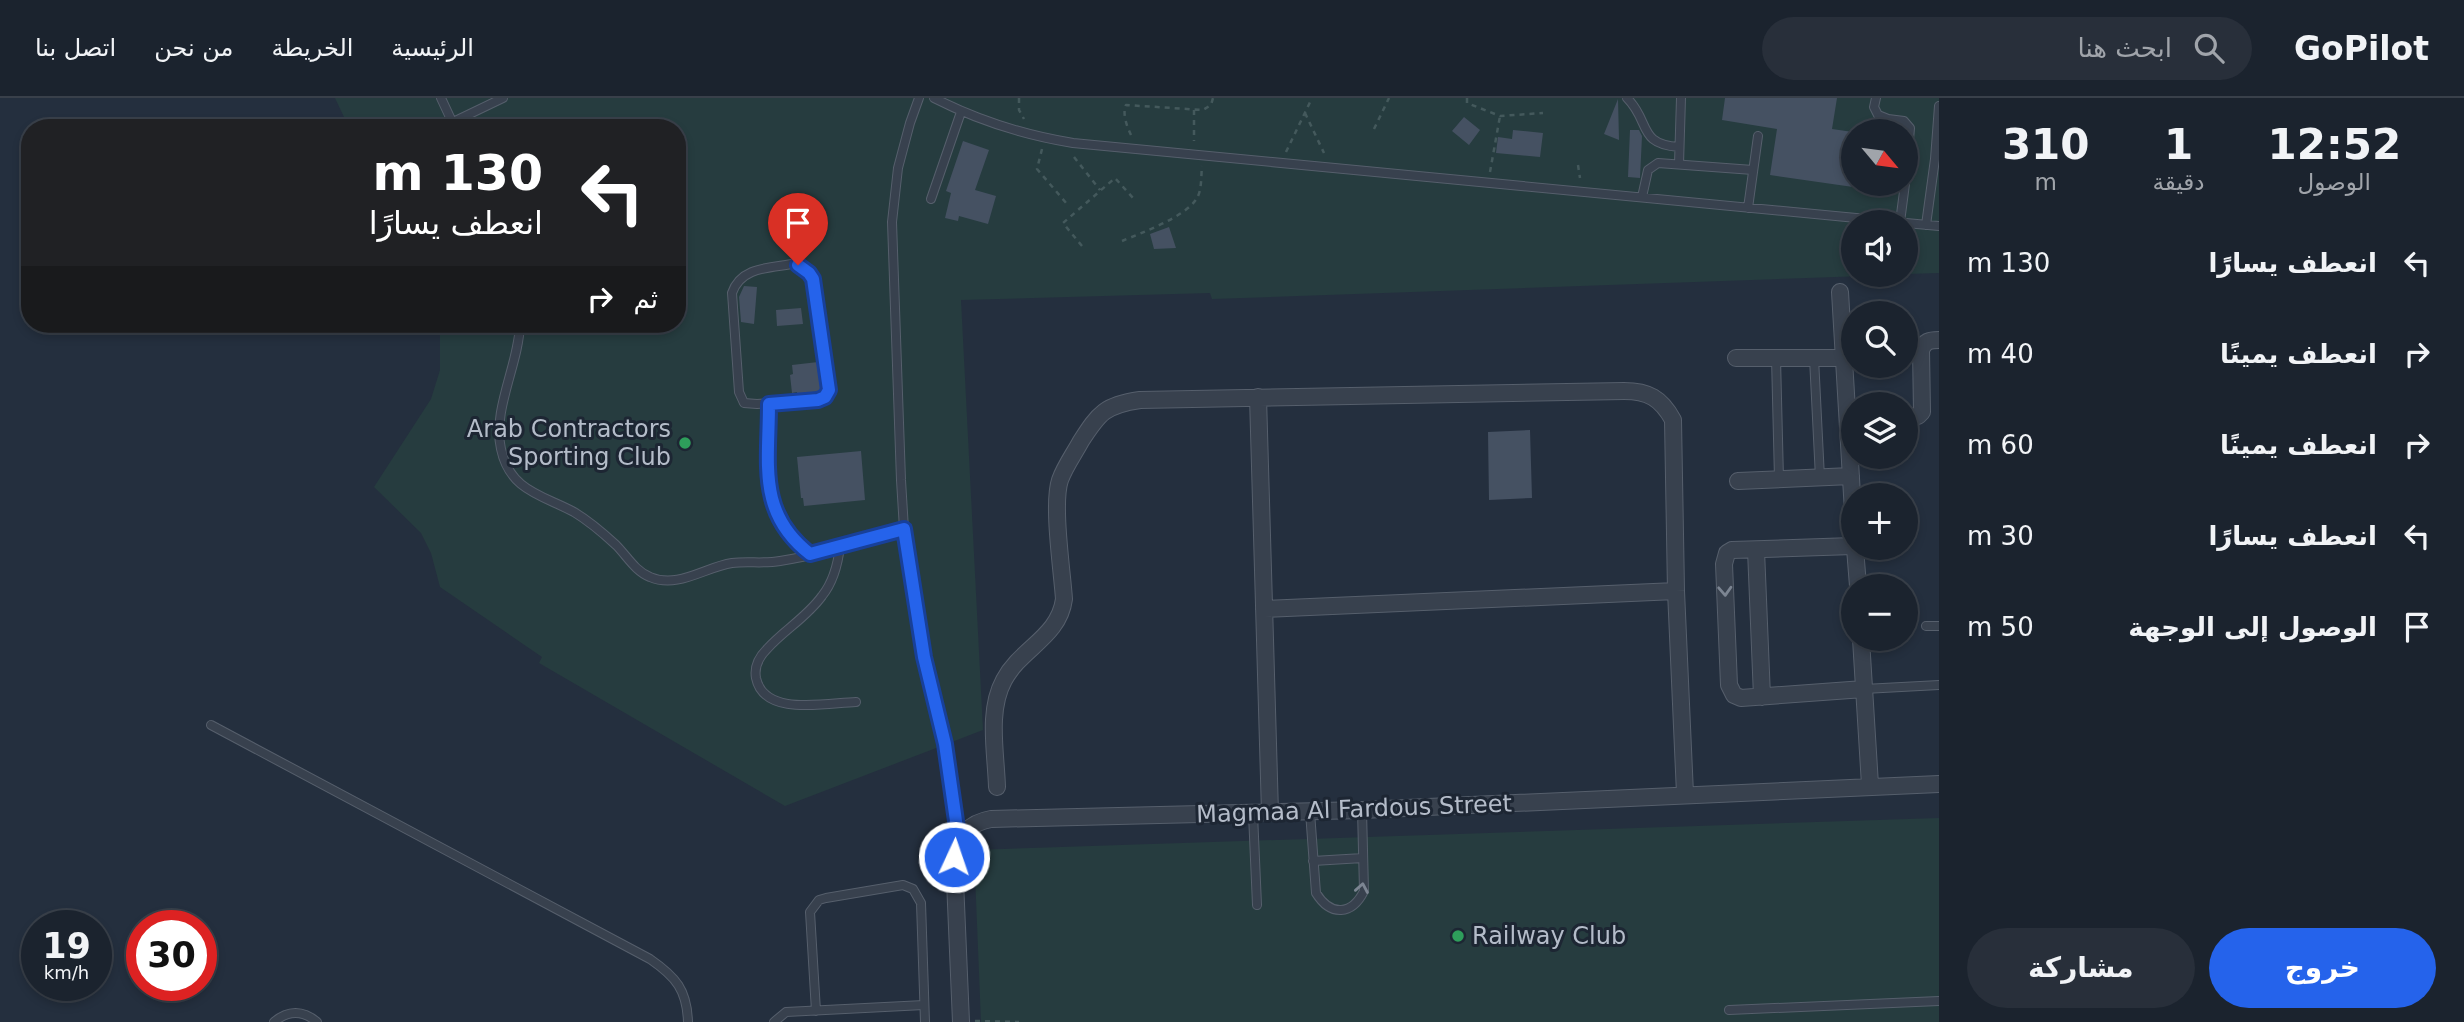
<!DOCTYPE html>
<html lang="ar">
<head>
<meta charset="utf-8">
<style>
  body { margin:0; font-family:"DejaVu Sans",Vazirmatn,sans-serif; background:#282f3a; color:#f1f3f6; direction:rtl; height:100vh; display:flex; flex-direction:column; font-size:26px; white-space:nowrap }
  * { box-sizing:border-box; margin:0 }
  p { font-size:23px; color:#a0a4aa }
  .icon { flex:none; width:38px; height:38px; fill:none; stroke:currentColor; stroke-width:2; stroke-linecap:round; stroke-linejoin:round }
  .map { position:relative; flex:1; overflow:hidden; direction:ltr }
  .side { display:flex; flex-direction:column; background:#1b232e; width:525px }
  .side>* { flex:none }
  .hud { position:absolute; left:21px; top:21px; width:665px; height:214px; border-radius:28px; box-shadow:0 4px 10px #0003,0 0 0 2px #39404a; direction:rtl; background:#202124; color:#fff; overflow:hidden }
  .needle { width:46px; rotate:119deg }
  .controls { position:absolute; left:1841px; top:21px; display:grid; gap:14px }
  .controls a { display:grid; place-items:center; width:77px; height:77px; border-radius:50%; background:#1b232e; box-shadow:0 4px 10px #0003,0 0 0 2px #39404a; font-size:35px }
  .speed { position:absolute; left:21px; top:812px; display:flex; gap:14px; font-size:35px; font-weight:700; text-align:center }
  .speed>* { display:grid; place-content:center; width:91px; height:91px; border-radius:50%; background:#1b232e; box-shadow:0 4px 10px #0003,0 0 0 2px #39404a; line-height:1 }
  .speed small { font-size:18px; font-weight:400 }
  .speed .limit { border:10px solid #d22; background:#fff; color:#111 }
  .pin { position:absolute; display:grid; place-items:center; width:60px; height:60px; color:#fff; margin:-72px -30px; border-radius:50% 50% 50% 0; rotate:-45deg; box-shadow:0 0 7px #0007 }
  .pin .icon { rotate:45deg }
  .me { position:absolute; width:77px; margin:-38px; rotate:3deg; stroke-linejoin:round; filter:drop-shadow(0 0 5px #0008) }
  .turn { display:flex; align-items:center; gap:24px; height:147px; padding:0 28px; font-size:32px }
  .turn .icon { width:91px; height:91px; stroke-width:2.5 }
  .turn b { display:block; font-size:49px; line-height:60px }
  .then { display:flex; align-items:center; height:66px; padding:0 28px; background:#0003; gap:14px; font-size:26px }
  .eta { display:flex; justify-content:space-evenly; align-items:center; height:119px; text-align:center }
  .eta b { font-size:42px; font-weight:700; line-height:49px }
  .button { display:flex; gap:14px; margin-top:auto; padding:14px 28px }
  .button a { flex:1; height:80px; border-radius:42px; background:#2563eb; color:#fff; font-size:28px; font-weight:700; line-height:80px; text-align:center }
  .button a+a { background:#282f3a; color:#f1f3f6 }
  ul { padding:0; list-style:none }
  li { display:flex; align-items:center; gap:21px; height:91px; padding:0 28px }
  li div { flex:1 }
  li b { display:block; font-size:26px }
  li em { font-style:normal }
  header { display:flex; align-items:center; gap:42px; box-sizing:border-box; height:98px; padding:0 35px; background:#1b232e; border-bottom:2px solid #39404a }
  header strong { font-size:33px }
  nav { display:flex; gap:38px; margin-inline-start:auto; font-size:24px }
  .search { width:490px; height:63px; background:#282f3a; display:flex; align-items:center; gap:18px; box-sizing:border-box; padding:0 24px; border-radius:38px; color:#a0a4aa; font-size:26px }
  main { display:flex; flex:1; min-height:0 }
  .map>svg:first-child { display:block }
  .green { fill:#263c3f; fill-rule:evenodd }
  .building { fill:#455162 }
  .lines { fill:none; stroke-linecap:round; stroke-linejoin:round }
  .lane-casing { stroke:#565f6c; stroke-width:10 }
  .street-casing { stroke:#565f6c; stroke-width:18 }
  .path { stroke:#44595c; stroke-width:2.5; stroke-dasharray:5 5; stroke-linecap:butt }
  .lane { stroke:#38414e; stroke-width:8 }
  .street { stroke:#38414e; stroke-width:16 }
  .oneway { stroke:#7c8592 }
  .route-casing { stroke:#184099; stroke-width:18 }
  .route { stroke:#2563eb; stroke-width:12 }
  .leisure-dot { fill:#2e9e5b; stroke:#1d2633; stroke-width:2.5 }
  .labels { text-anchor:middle; stroke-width:6; stroke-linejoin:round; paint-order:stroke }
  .poi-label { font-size:24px; fill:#b4bcc9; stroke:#1d2633; text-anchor:end }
  .street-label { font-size:24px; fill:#b4bcc9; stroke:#1d2633 }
</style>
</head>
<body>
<header>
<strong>GoPilot</strong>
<div class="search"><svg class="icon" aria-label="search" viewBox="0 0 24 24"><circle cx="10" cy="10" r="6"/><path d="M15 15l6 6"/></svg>ابحث هنا</div>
<nav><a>الرئيسية</a><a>الخريطة</a><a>من نحن</a><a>اتصل بنا</a></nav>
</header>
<main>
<section class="side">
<div class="eta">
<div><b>12:52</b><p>الوصول</p></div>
<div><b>1</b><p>دقيقة</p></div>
<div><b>310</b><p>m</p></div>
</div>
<ul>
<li><svg class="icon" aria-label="left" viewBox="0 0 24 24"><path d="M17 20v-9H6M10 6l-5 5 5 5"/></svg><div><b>انعطف يسارًا</b></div><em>130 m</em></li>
<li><svg class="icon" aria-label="right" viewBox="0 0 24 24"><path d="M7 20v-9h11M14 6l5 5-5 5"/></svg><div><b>انعطف يمينًا</b></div><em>40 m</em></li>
<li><svg class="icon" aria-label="right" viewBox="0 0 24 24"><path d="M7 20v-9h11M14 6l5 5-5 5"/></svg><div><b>انعطف يمينًا</b></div><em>60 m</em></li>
<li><svg class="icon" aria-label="left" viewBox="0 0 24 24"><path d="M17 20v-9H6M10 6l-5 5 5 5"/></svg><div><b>انعطف يسارًا</b></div><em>30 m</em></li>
<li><svg class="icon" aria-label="arrive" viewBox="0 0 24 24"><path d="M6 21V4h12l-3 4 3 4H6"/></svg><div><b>الوصول إلى الوجهة</b></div><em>50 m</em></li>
</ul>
<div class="button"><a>خروج</a><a>مشاركة</a></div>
</section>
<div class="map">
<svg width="1939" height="924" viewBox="0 0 1939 924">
  <rect width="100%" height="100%" fill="#242f3e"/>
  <path class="green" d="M335 0H1939V175L1906 176V124H1853V177H1893L1212 201 1210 195 961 202 983 632 785 708 539 565 542 559 440 489 431 455 421 435 374 389 431 301 440 272V226H677V30H352L344 19ZM1853 33H1906V86H1853Z
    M1939 720V924H981L974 752Z"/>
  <path class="building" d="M1725 0H1837L1832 31 1853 34V89L1770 77 1777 31 1722 22Z
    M1618 1 1619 42 1604 36Z
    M1464 19 1480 32 1469 47 1452 33Z
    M1513 32 1543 35 1540 59 1496 55 1498 39 1512 41Z
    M1630 32H1639L1642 38 1640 80 1628 79Z
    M963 43 989 52 975 92 996 98 988 126 959 118 958 123 945 120 951 95 946 93Z
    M1169 129 1176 150 1154 151 1150 136Z
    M744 188 757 189 754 226 741 224 739 199Z
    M801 210 803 226 777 228 776 212Z
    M818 264 822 290 821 293 797 296V294L792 295 790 277 793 276 792 267Z
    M1530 332 1532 400 1489 402 1488 334Z
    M861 353 865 402 804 408 803 400H801L797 359Z"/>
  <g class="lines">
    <defs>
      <path id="lane" d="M441 0 455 30
        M919 0 910 25 898 70 892 124 901 382 904 431 916 515 945 646 958 741
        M934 0C979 23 1024 37 1073 45L1898 124
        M1627 0C1651 24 1637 46 1679 49
        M1876 0 1874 9 1878 17 1888 21 1904 23 1910 30 1906 77
        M453 24 503 0
        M1679 66 1681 0
        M1642 99 1648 72 1658 65 1753 72
        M931 101 961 14
        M1748 110 1758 38
        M1900 124 1905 86
        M1906 125 1939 128
        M1926 127 1935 61 1939 8
        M792 166 804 170 813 181 829 291 825 299 818 302 757 306 744 305 739 294 732 195C741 169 769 170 792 166Z
        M520 226C519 266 492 312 501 351 510 393 542 397 574 414 589 423 603 435 616 447 627 458 635 473 650 479 678 491 705 469 732 465 748 463 764 466 780 463 822 457 863 442 904 431
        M1776 260 1779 381
        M1814 260 1820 380
        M769 306C769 365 757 415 810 456
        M840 448C838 466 834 483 822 498 807 519 784 532 767 551 759 559 754 569 756 580 764 619 826 605 856 604
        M1926 528H1939
        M1864 591 1939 587
        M211 627 650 861C676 879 687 892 688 924
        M1310 714 1316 795C1331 819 1352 817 1364 793L1362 712
        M1253 716 1257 807
        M1313 763 1363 760
        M1729 912 1939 903
        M816 913 810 814 819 802 826 800 903 787 913 791 921 805 925 924
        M274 924C288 912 303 912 317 924
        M774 924 786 914 924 907"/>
      <path id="street" d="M1840 194 1853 414
        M1736 260H1843
        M1258 299 1270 715
        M1906 319 1918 318 1922 314 1921 252C1925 243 1929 242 1939 242
        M1738 383 1851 378
        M1853 448 1732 452 1727 455 1724 466 1729 587 1734 597 1741 600 1864 591
        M1855 450 1858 488
        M1756 452 1762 599
        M1264 511 1676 493
        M1861 541 1870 687
        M997 689C996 655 987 613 1004 582 1021 550 1059 539 1064 501 1062 472 1052 406 1060 382 1065 368 1074 356 1081 343 1099 315 1105 307 1140 302L1624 293C1648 293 1661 300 1673 322L1676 493 1685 696
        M961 924 954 759C961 737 968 725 991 721L1362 712 1939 686"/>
    </defs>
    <use href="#lane" class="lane-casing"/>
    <use href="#street" class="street-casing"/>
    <path class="path" d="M1019 0V12L1024 21
      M1467 0V5L1500 18 1543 15
      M1194 12V43
      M1305 15 1324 55
      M1374 31 1389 0
      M1131 37C1127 29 1122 15 1126 7L1203 12 1211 7 1213 0
      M1042 51 1037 71 1067 106
      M1286 54 1312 0
      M1074 59 1100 92
      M1578 67 1580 80
      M1490 74 1500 18
      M1122 143C1141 135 1186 119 1197 100 1202 92 1201 77 1202 68
      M1082 148 1063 125 1115 80 1133 100
      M975 923 1019 924"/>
    <use href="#lane" class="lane"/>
    <use href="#street" class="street"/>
  </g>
  <defs><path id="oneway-chevron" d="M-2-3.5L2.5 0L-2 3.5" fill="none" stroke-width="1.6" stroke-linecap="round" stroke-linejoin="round" transform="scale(1.75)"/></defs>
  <g class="oneway">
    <use href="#oneway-chevron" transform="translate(1725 493) rotate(87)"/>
    <use href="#oneway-chevron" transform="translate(1362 790) rotate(-80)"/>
  </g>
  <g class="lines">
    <defs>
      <path id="route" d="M798 167 809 175 813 181 829 292 825 299 818 302 769 306C769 366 757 415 810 456L904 431 924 559 945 646 959 744 954 759"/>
    </defs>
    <use href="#route" class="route-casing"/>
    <use href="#route" class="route"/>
  </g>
  <g class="leisure-dot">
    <circle cx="685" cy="345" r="7"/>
    <circle cx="1458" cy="838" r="7"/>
  </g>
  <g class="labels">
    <g class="poi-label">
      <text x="671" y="339">Arab Contractors<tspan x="671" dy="28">Sporting Club</tspan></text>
      <text x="1472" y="846" text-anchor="start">Railway Club</text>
    </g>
    <g class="street-label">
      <text transform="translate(1354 711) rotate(-2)" y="8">Magmaa Al Fardous Street</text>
    </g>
  </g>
</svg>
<div class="controls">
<a><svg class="needle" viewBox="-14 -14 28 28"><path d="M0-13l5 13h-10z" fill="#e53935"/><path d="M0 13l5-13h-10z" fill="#a0a4aa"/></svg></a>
<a><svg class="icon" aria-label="sound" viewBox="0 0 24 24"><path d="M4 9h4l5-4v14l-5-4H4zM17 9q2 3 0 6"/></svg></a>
<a><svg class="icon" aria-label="search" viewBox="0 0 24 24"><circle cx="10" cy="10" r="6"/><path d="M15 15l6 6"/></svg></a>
<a><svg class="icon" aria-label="layers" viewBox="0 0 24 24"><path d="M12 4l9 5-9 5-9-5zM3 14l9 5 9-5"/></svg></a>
<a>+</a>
<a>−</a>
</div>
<div class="speed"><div>19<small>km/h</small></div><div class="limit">30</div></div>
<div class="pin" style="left:798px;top:167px;background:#d93025"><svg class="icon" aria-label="arrive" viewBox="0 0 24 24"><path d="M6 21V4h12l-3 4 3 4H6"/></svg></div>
<svg class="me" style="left:954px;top:759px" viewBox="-20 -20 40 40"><circle r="17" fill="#2563eb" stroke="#fff" stroke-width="3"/><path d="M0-11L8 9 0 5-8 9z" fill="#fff"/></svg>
<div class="hud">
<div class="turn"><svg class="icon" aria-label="left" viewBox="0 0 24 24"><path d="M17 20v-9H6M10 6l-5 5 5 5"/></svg><div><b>130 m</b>انعطف يسارًا</div></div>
<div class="then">ثم<svg class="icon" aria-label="right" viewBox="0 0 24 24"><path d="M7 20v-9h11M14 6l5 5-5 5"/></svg></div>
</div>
</div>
</main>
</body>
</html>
